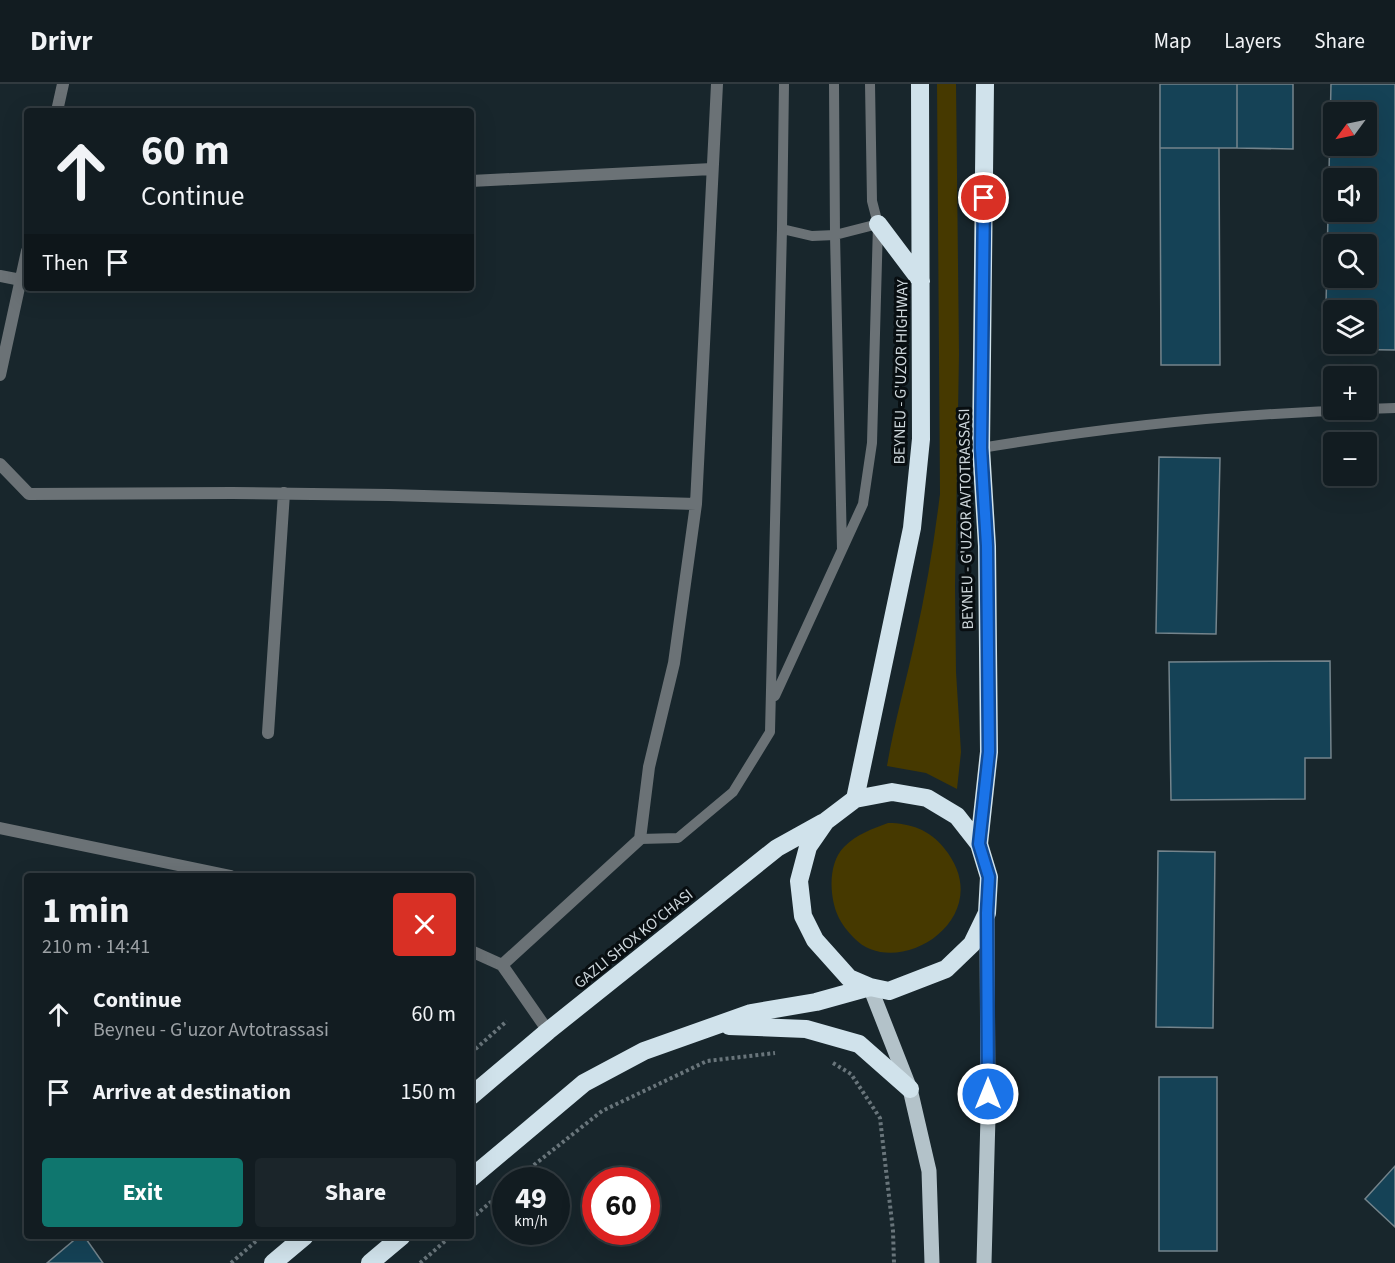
<!DOCTYPE html>
<html lang="en">
<head>
<meta charset="utf-8">
<style>
  body { margin:0; font-family:"Source Sans 3",sans-serif; background:#1b252a; color:#f1f3f6; height:100vh; display:flex; flex-direction:column; font-size:22px; white-space:nowrap }
  * { box-sizing:border-box; margin:0 }
  p { font-size:20px; color:#9ca1a5 }
  .icon { flex:none; width:33px; height:33px; fill:none; stroke:currentColor; stroke-width:2; stroke-linecap:round; stroke-linejoin:round }
  .map { position:relative; flex:1; overflow:hidden }
  .details { position:absolute; left:24px; top:789px; width:450px; height:366px; display:flex; flex-direction:column; background:#121c21; border-radius:6px; box-shadow:0 6px 24px #0002,0 0 0 2px #313a3f }
  .details>* { flex:none }
  .hud { position:absolute; left:24px; top:24px; width:450px; height:183px; border-radius:6px; box-shadow:0 6px 24px #0002,0 0 0 2px #313a3f; background:#121c21; color:#f1f3f6; overflow:hidden }
  .needle { width:39px; rotate:237deg }
  .fabs { position:absolute; left:1323px; top:18px; display:grid; gap:12px }
  .fabs a { display:grid; place-items:center; width:54px; height:54px; border-radius:6px; background:#121c21; box-shadow:0 6px 24px #0002,0 0 0 2px #313a3f; font-size:30px }
  .speed { position:absolute; left:492px; top:1083px; display:flex; gap:12px; font-size:30px; font-weight:700; text-align:center }
  .speed>* { display:grid; place-content:center; width:78px; height:78px; border-radius:50%; background:#121c21; box-shadow:0 6px 24px #0002,0 0 0 2px #313a3f; line-height:1 }
  .speed small { font-size:15px; font-weight:400 }
  .speed .limit { border:9px solid #d22; background:#fff; color:#111 }
  .pin { position:absolute; display:grid; place-items:center; width:51px; height:51px; color:#fff; margin:-26px; border:3px solid #fff; border-radius:50%; box-shadow:0 2px 6px #0007 }
  .me { position:absolute; width:66px; margin:-33px; rotate:0deg; stroke-linejoin:round; filter:drop-shadow(0 0 4px #0008) }
  .turn { display:flex; align-items:center; gap:21px; height:126px; padding:0 18px; font-size:27px }
  .turn .icon { width:78px; height:78px; stroke-width:2.5 }
  .turn b { display:block; font-size:42px; line-height:51px }
  .then { display:flex; align-items:center; height:57px; padding:0 18px; background:#0003; gap:12px; font-size:22px }
  .round { display:grid; place-items:center; flex:none; width:63px; height:63px; border-radius:6px; background:#1b252a }
  .summary { display:flex; align-items:center; justify-content:space-between; height:102px; padding:0 18px }
  h1 { font-size:36px; font-weight:700; line-height:45px }
  .button { display:flex; gap:12px; margin-top:auto; padding:12px 18px }
  .button a { flex:1; height:69px; border-radius:6px; background:#0f766e; color:#fff; font-size:24px; font-weight:700; line-height:69px; text-align:center }
  .button a+a { background:#1b252a; color:#f1f3f6 }
  ul { padding:0; list-style:none }
  li { display:flex; align-items:center; gap:18px; height:78px; padding:0 18px }
  li div { flex:1 }
  li b { display:block; font-size:22px }
  li em { font-style:normal }
  header { display:flex; align-items:center; gap:36px; box-sizing:border-box; height:84px; padding:0 30px; background:#121c21; border-bottom:2px solid #313a3f }
  header strong { font-size:28px }
  nav { display:flex; gap:33px; margin-inline-start:auto; font-size:21px }
  .map>svg:first-child { display:block }
  .green { fill:#463900 }
  .building { fill:#154256; stroke:#74848c; stroke-width:1.5; fill-rule:evenodd }
  .lines { fill:none; stroke-linecap:round; stroke-linejoin:round }
  .path { stroke:#69757b; stroke-width:4; stroke-dasharray:3 3; stroke-linecap:butt }
  .lane { stroke:#6b7276; stroke-width:10 }
  .street { stroke:#6b7276; stroke-width:12 }
  .primary { stroke:#b3c2c9; stroke-width:15 }
  .highway { stroke:#d0e2eb; stroke-width:18 }
  .route-casing { stroke:#114b97; stroke-width:15 }
  .route { stroke:#1a73e8; stroke-width:10 }
  .labels { text-anchor:middle; stroke-width:6; stroke-linejoin:round; paint-order:stroke }
  .street-label { font-size:16px; fill:#cdd6db; stroke:#080e11 }
</style>
</head>
<body>
<header>
<strong>Drivr</strong>
<nav><a>Map</a><a>Layers</a><a>Share</a></nav>
</header>
<div class="map">
<svg width="1395" height="1179" viewBox="0 0 1395 1179">
  <rect width="100%" height="100%" fill="#18262c"/>
  <path class="green" d="M937 0H956L959 270 955 502 956 588 961 668 957 705 926 689 887 682C894 640 906 598 915 556 926 507 934 459 940 410Z
    M888 739C910 739 930 746 944 764 1001 833 897 899 854 854 848 848 841 839 838 832 829 812 828 779 844 763 857 750 872 745 888 739Z"/>
  <path class="building" d="M1160 0H1237V64H1160Z
    M1237 0H1293V65L1237 64Z
    M1331 0H1395V266L1325 265ZM1334 28H1366V62H1334ZM1334 94H1366V128H1334ZM1334 160H1366V194H1334ZM1334 226H1366V260H1334Z
    M1160 64H1219L1220 281H1161Z
    M1159 373 1220 374 1216 550 1156 549Z
    M1330 577 1331 674H1305V715L1171 716 1169 578Z
    M1158 767 1215 768 1213 944 1156 943Z
    M1159 993H1217V1167H1159Z
    M1395 1082V1143L1365 1115Z
    M79 1152H84L103 1179H47Z"/>
  <g class="lines">
    <path class="path" d="M471 969 507 937
      M833 979 851 990 880 1034 893 1147 894 1179
      M515 1096 602 1027 707 977 775 969
      M471 1135 506 1105
      M231 1179 262 1152
      M420 1179 451 1152"/>
    <path class="lane" d="M834 0 835 151 842 465
      M782 145 784 0
      M1366 325 1395 324
      M981 364C1108 343 1236 329 1365 326
      M775 612 863 420 872 359 878 140 872 117 870 0
      M640 755 678 754 733 708 770 648 782 145 812 152 835 151 878 140"/>
    <path class="street" d="M57 27 63 0
      M471 97 712 85
      M0 192 21 196
      M0 291 27 167
      M0 380 29 410 232 409 389 411 696 420
      M268 649 284 409
      M0 744 231 792
      M471 867 502 881 548 947
      M502 881 640 755 649 683 674 579 696 420 717 0"/>
    <path class="primary" d="M870 903 910 1005 929 1087 932 1179
      M984 1179 988 1033 987 831"/>
    <path class="highway" d="M878 140 921 197
      M892 708 927 714 957 732 979 760 989 793 987 829 972 860 946 885 889 907 870 903 849 894 815 856 803 832 799 797 808 763 826 737 855 715Z
      M855 715 912 444 921 355 920 0
      M979 760 989 668 987 462 981 364 985 0
      M729 942 806 945 859 960 910 1005
      M471 1012 548 947 777 764 822 739
      M471 1094 584 999 644 967 751 929 816 918 870 903
      M273 1179 305 1152
      M370 1179 402 1152"/>
  </g>
  <g class="lines">
    <defs>
      <path id="route" d="M984 114 981 364 987 462 989 668 979 760 989 793 987 829 988 1010"/>
    </defs>
    <use href="#route" class="route-casing"/>
    <use href="#route" class="route"/>
  </g>
  <g class="labels">
    <g class="street-label">
      <text transform="translate(900 288) rotate(-89)" y="6">BEYNEU - G'UZOR HIGHWAY</text>
      <text transform="translate(965 435) rotate(-91)" y="6">BEYNEU - G'UZOR AVTOTRASSASI</text>
      <text transform="translate(633 854) rotate(-39)" y="6">GAZLI SHOX KO'CHASI</text>
    </g>
  </g>
</svg>
<div class="fabs">
<a><svg class="needle" viewBox="-14 -14 28 28"><path d="M0-13l5 13h-10z" fill="#e53935"/><path d="M0 13l5-13h-10z" fill="#9ca1a5"/></svg></a>
<a><svg class="icon" aria-label="sound" viewBox="0 0 24 24"><path d="M4 9h4l5-4v14l-5-4H4zM17 9q2 3 0 6"/></svg></a>
<a><svg class="icon" aria-label="search" viewBox="0 0 24 24"><circle cx="10" cy="10" r="6"/><path d="M15 15l6 6"/></svg></a>
<a><svg class="icon" aria-label="layers" viewBox="0 0 24 24"><path d="M12 4l9 5-9 5-9-5zM3 14l9 5 9-5"/></svg></a>
<a>+</a>
<a>−</a>
</div>
<div class="speed"><div>49<small>km/h</small></div><div class="limit">60</div></div>
<div class="pin" style="left:984px;top:114px;background:#d93025"><svg class="icon" aria-label="arrive" viewBox="0 0 24 24"><path d="M6 21V4h12l-3 4 3 4H6"/></svg></div>
<svg class="me" style="left:988px;top:1010px" viewBox="-20 -20 40 40"><circle r="17" fill="#1a73e8" stroke="#fff" stroke-width="3"/><path d="M0-11L8 9 0 5-8 9z" fill="#fff"/></svg>
<div class="hud">
<div class="turn"><svg class="icon" aria-label="ahead" viewBox="0 0 24 24"><path d="M12 20V5M6 11l6-6 6 6"/></svg><div><b>60 m</b>Continue</div></div>
<div class="then">Then<svg class="icon" aria-label="arrive" viewBox="0 0 24 24"><path d="M6 21V4h12l-3 4 3 4H6"/></svg></div>
</div>
<section class="details">
<div class="summary"><div><h1>1 min</h1><p>210 m · 14:41</p></div><a class="round" style="background:#d93025;color:#fff"><svg class="icon" aria-label="close" viewBox="0 0 24 24"><path d="M6 6l12 12M18 6L6 18"/></svg></a></div>
<ul>
<li><svg class="icon" aria-label="ahead" viewBox="0 0 24 24"><path d="M12 20V5M6 11l6-6 6 6"/></svg><div><b>Continue</b><p>Beyneu - G'uzor Avtotrassasi</p></div><em>60 m</em></li>
<li><svg class="icon" aria-label="arrive" viewBox="0 0 24 24"><path d="M6 21V4h12l-3 4 3 4H6"/></svg><div><b>Arrive at destination</b></div><em>150 m</em></li>
</ul>
<div class="button"><a>Exit</a><a>Share</a></div>
</section>
</div>
</body>
</html>
